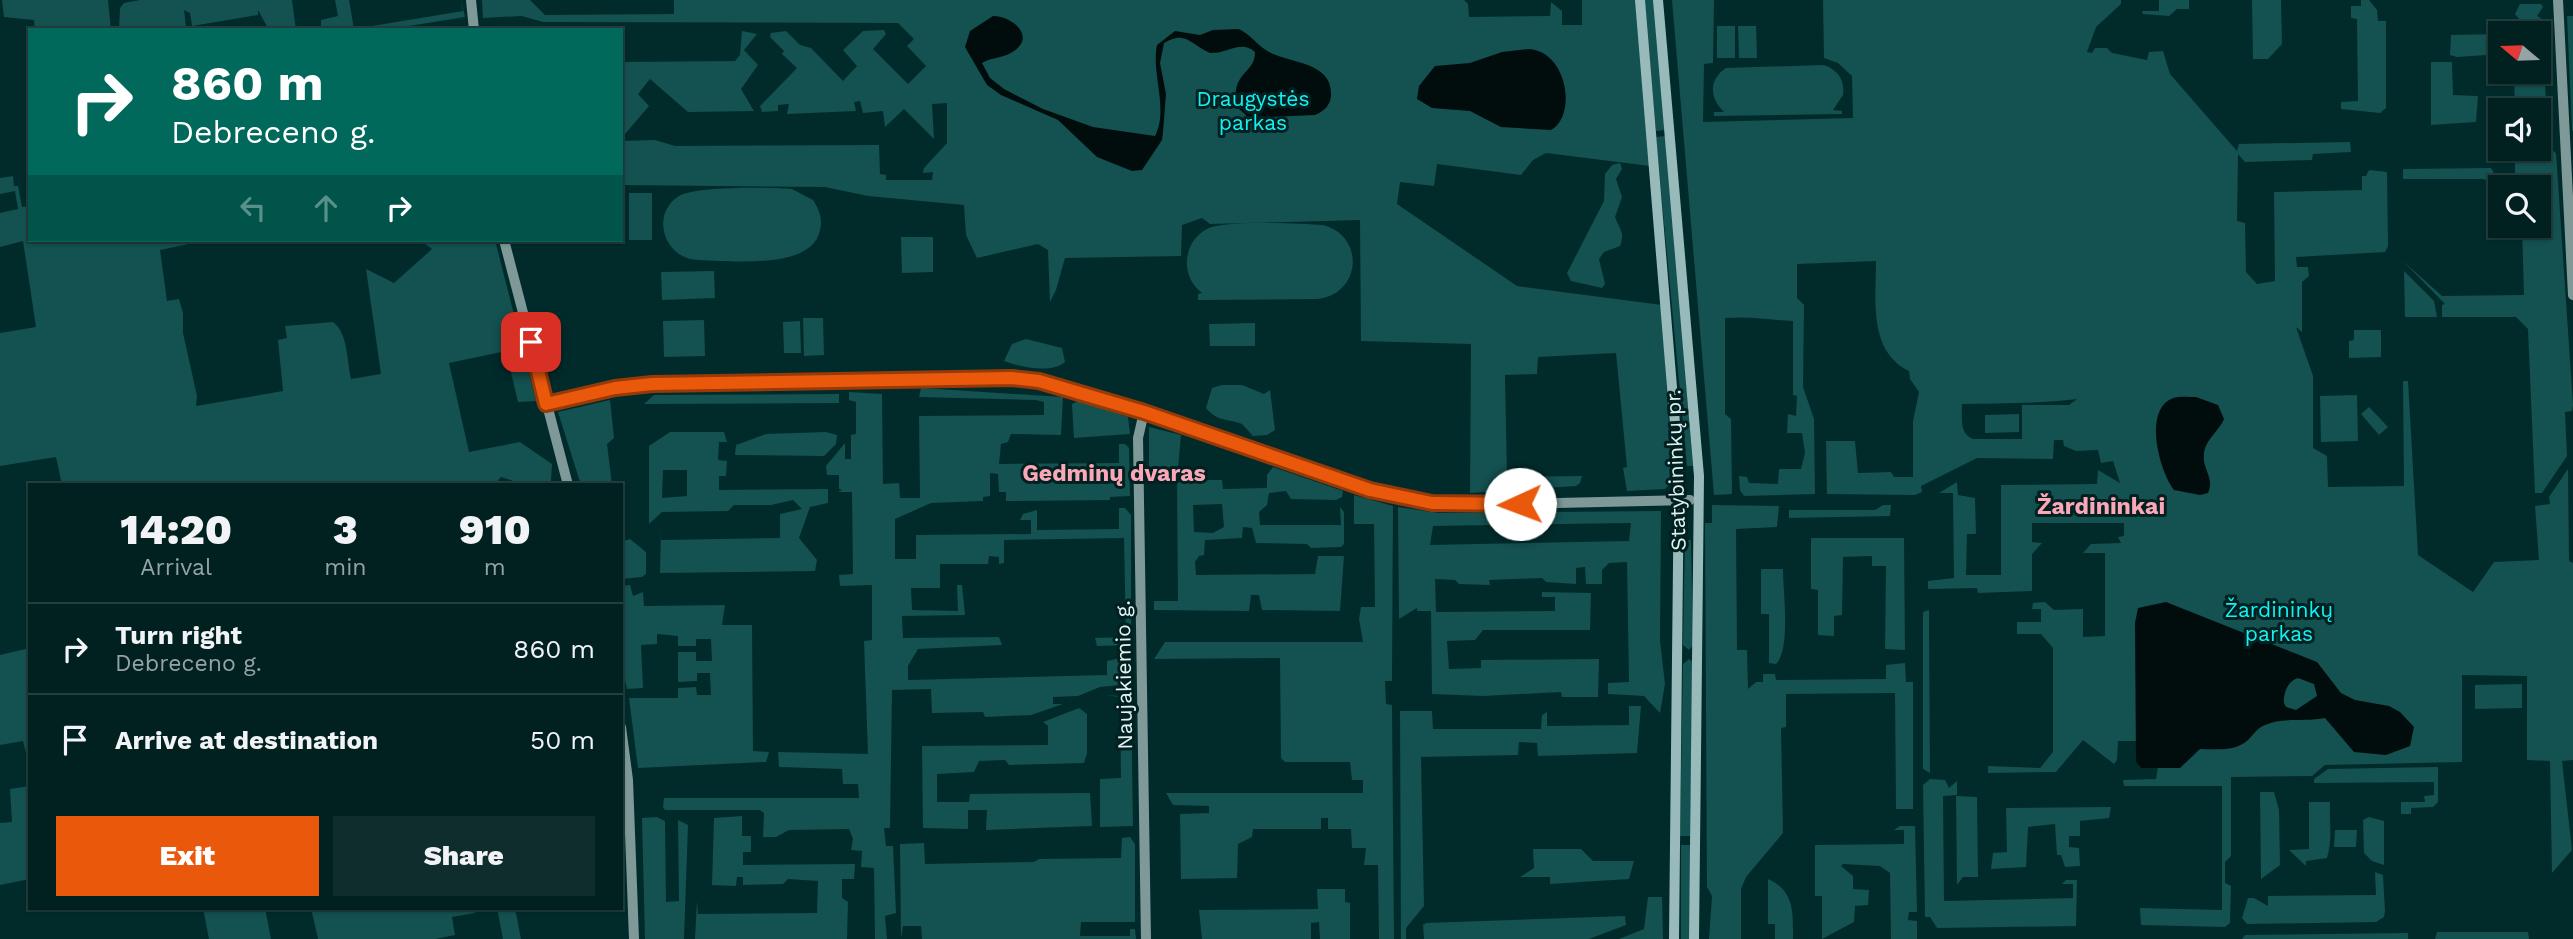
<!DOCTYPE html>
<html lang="en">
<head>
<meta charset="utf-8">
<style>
  body { margin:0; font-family:"Work Sans",sans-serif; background:#0f2d2d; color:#f1f3f6; height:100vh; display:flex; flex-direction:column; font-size:26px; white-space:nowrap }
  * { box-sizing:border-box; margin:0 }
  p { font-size:23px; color:#96a3a5 }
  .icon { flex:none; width:38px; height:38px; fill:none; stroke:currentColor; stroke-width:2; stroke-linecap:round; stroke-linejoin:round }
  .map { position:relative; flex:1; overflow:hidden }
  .sheet { position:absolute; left:28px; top:483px; width:595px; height:427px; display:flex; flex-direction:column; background:#012020; border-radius:0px; box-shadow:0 2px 5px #0004,0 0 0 2px #233e3e }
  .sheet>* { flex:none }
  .guide { position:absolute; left:28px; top:28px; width:595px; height:214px; border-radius:0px; box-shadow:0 2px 5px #0004,0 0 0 2px #233e3e; background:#00695c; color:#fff; overflow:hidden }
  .needle { width:46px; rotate:289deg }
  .fabs { position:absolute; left:2488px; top:21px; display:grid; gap:14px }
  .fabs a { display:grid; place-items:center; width:63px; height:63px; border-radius:0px; background:#012020; box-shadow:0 2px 5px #0004,0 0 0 2px #233e3e; font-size:35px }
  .pin { position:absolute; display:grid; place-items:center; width:60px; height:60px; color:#fff; margin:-30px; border-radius:14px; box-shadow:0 4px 10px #0006 }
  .me { position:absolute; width:77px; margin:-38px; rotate:268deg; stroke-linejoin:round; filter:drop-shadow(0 0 5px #0008) }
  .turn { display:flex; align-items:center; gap:24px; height:147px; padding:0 28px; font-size:32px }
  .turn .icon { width:91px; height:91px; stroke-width:2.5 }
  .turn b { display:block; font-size:49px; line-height:60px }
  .lanes { display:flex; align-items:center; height:66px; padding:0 28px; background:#0003; justify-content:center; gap:35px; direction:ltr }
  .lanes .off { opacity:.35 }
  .eta { display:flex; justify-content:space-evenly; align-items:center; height:119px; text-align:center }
  .eta b { font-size:42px; font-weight:800; line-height:49px }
  .button { display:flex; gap:14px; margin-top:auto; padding:14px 28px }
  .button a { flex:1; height:80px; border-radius:0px; background:#ea580c; color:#fff; font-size:28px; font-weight:800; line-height:80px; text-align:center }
  .button a+a { background:#0f2d2d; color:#f1f3f6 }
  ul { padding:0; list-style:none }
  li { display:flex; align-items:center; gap:21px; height:91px; padding:0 28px; border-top:2px solid #233e3e }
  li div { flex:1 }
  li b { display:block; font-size:26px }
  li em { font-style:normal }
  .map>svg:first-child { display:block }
  .green { fill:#145151; fill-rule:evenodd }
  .water { fill:#010d0d; fill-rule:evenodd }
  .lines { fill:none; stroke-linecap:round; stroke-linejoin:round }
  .secondary { stroke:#7f9999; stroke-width:10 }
  .primary { stroke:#98baba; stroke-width:10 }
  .route-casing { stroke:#983908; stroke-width:18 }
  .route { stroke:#ea580c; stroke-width:12 }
  .labels { text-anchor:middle; stroke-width:6; stroke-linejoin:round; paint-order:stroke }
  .park-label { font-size:21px; fill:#12f2f3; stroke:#032020 }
  .street-label { font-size:21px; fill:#e0f4f4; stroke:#032020 }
  .neighbourhood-label { font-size:23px; font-weight:bold; fill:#faa7b8; stroke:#032020 }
</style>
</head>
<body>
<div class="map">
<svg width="2573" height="939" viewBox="0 0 2573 939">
  <rect width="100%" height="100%" fill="#012b2b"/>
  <path class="green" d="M2 0H108L111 30H35L34 20 4 17Z
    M140 0H292L296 30H269L258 10V15L192 26 190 13 184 10 186 27 119 30 120 8 124 3Z
    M335 0H349L354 29 463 11 461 0 465 17 384 30H321V20L338 16Z
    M482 0H530L545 15 674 14V0H1464L1468 4 1469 17 1550 16 1551 2 1562 11V25H1582V0H1636L1650 166 1546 153 1533 160 1521 175 1437 164 1434 186 1400 182 1397 204 1517 286 1662 305 1672 482 1665 489 1627 491 1623 468 1627 467 1616 353 1538 357 1537 374 1505 375 1507 477 1582 476 1580 483 1576 486 1470 493 1471 344 1361 341 1360 220 1210 224 1202 218 1182 225 1181 256 1065 258 1056 290 1050 302 1048 250 1038 244 977 258 966 235 964 205 868 196 825 187 621 185V141L655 140 675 146 879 145 880 174 886 175V180H932L933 172 923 173 924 168 947 143V103L932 104 934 139 904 109 885 127 883 111 863 113 860 101 854 102 856 111 787 114 789 104 778 105V111L762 112 760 106 797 68 782 54 784 51 770 37 771 33 786 31 800 45 811 48 843 81 857 66 843 50 863 31 884 30 886 34 873 49 908 84 926 66 907 46 914 39 898 23 543 22 522 16 483 18Z
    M1644 0H1654L1665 130 1656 131Z
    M1672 0H1714L1713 63 1704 64 1703 122 1853 118 1852 76 1838 63 1824 58 1823 0H2121V4L2096 27 2087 52 2092 53 2095 48H2107L2112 53 2147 60 2149 52 2163 51 2170 74 2237 151 2239 144 2350 142 2351 152 2313 154 2312 160 2245 162 2238 154 2237 221 2245 223 2246 272 2257 284 2275 281 2274 192 2362 190V176H2366L2369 170 2387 172 2388 246 2385 252 2296 257 2297 267H2308L2309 276 2302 282V332L2296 327 2313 376V448L2327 456 2328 487 2404 486 2403 381H2408L2418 555 2473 592 2494 562 2539 560 2535 506 2550 504 2549 497 2568 469 2569 561 2573 563V760L2562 761 2572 850 2552 873 2550 761 2527 760V676L2462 675V762L2325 765 2312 776 2231 777V856L2225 862V883L2231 886 2230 923 2225 927 2141 925 2140 908 2222 910V786H2124L2123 780 2156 779 2158 767 2141 768 2136 762V741H2118L2117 760 2114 764 2083 740 2056 772 1988 773V766L2040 768 2053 752V648L2041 634H2017V622H2041V609H2032L2033 603 2045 602 2054 610 2083 609V637L2105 636V553H2083L2091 544 2121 543 2118 537 2124 536V523H2032V542L2042 543 2032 554V591L1978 593 1977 588 1928 589V581L1954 578 1953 493H1939L1957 482 1958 495 1975 498 1976 534H1967L1966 575H2001V485L2097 484 2098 470 2120 483 2113 461 2101 463 2098 450 2076 451 2064 446 2063 440H2054L2053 459 1977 458 1921 486 1922 492 1915 495 1827 494 1826 441H1855L1858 473 1891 472 1894 477H1913V421L1919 392 1910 379 1909 371C1868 351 1876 300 1876 261L1797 264V298L1804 305 1803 387 1814 419 1815 494 1744 496 1740 490 1739 476 1747 477 1749 483 1778 484 1779 469H1801L1805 453 1802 433H1787L1788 414 1796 416 1797 396 1793 395V321C1770 320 1751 316 1725 318V414L1731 419 1732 494 1714 495ZM2077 399 2069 405H2022V439H1973C1959 434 1962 417 1962 404 1998 403 2039 404 2077 399Z
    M2159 0H2189V9H2177L2169 16 2143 14 2142 11H2159Z
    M2252 0H2281L2282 44 2268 59H2253Z
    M2361 0H2369L2377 10 2378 21H2386V108L2380 113 2341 109V102L2358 101 2357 19 2351 18V6H2361Z
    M2520 4H2541L2543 7 2537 16 2543 20C2544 39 2538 69 2545 83L2548 147 2556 153 2573 405 2572 411 2565 412 2567 456 2542 493H2535L2528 329 2516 317H2442V305L2445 304 2403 261 2442 296 2524 295 2522 226H2539V187H2501V194L2484 179H2403V169L2491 168 2499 182H2515V149H2539V110H2515L2514 72H2539V33H2523L2527 29 2515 14Z
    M2567 16H2573V131L2572 130Z
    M1717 26H1735V58H1717Z
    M1738 26H1756L1757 58H1739Z
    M742 31 757 34 744 50 758 65 741 89 754 111 688 112 650 79 638 94 649 106 625 134H621V62L735 61 740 55Z
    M2501 34V54L2457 57 2450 55 2451 35Z
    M2431 62H2452L2453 95 2478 96 2476 122 2431 125Z
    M1824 65C1838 70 1845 80 1843 95L1833 110 1842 111V114L1714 116V112H1724C1709 98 1709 79 1726 68Z
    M1666 136 1693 466H1687L1656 137Z
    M1620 163 1622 169 1616 179 1622 197 1615 217C1620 230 1625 232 1620 246L1604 252 1599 259 1605 284 1602 288 1571 281 1567 273 1604 201 1605 174 1612 165Z
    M13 176 14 186H18L22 207 30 206V240H208L160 250 167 301 179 299 183 313V333L197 396 196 406 283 391 278 340 287 338 285 326 333 322C348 333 347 361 351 379L381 374 366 269 394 283 432 249 420 240H495L536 401 518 402 506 351 449 363 469 452 520 442 552 464 551 481C535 490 518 482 501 477L494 485H62L56 457 0 466V333L36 327 23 241 0 247V213L18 209 15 191 0 194V178Z
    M792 189 813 200C819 209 823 219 820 230 813 270 731 261 699 260 665 260 649 215 679 196 695 186 771 187 792 189Z
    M629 193H652V240H629Z
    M1323 225C1366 236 1361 295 1317 299L1198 300V294L1202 293C1192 285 1186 274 1187 260 1188 247 1195 235 1207 229 1225 220 1300 223 1323 225Z
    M901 237H933V272L902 273Z
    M714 271 715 298 662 300 661 272Z
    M2404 271 2434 301 2437 317H2405Z
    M803 318H823L824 355 804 356Z
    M704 320 705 356 664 357 663 321Z
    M800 321 801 353H784L783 322Z
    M1255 323V346H1210L1209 324Z
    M2354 330H2381V357L2349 358V341L2354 340Z
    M1026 339 1062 348 1065 362C1051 374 1021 367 1004 361L1012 344Z
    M1222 385H1242L1264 394 1270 390 1275 430 1267 435 1253 436 1242 424C1226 418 1218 422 1206 408L1212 388Z
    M921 388 1063 397 1061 435 1011 434 1008 442 1001 444 999 464 1119 463V444H1125L1129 448 1130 496 1110 497V500L1006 501V492H999L998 474 990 473V496L983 497V501L931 503 895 519V559H916V535L1031 534V520H1020L1023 514 1037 510V530L1119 529V508H1125L1131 515V645L1097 646 1095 638 1126 637 1124 538 1004 540V563L999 564V557L989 556 988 564H940V588H911L912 610 958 611 957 585H962L965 615 902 616 903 638 999 637 1002 645 918 649 908 666V680L1107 675V661L1130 656 1132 684 1100 687 1078 696 1053 697V704H1063L1031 715 985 717 983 712 932 713 931 689 892 690 890 828H884L886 846H893L896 913 885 916 887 939H875L874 868 861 867 862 851 851 850 853 839 849 829 789 830 776 837H763L764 813 760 810H665L663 807 664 798H859L858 784H843L842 769 779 767 778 752 868 754 864 641 872 640V585L840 586 839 575 853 574 852 492H838L842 490 839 489V475H827L826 466 845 443V459H851V435L856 434V402L849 400V392L882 394 883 484 899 483 900 498H920L919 416 1044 415V402L1036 400 919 397Z
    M839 394V403L644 404 654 395Z
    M2357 395 2358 441 2321 442 2320 396Z
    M610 400 614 438 607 444 612 485H581L558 412Z
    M1079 401 1128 417 1130 434 1074 438 1072 404Z
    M2369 407 2388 427 2379 435 2361 414Z
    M2019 414V432L1985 433V415Z
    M1149 427 1181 435 1177 480H1222L1223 489 1267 488V475L1273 467 1343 491 1342 497 1336 500 1291 499 1286 491 1269 493 1267 505 1259 512 1260 525H1341L1340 507 1344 512V544L1341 547 1311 548 1307 544 1256 543 1252 528 1243 527 1242 538 1205 540 1204 555 1199 556 1195 562 1196 575 1315 574 1318 556H1344L1340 611 1262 610 1259 595H1251L1249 611 1154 610V601H1178L1177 481 1149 482ZM1222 504 1224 527 1213 533 1194 532 1193 505Z
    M670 432H724L727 442H719L718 460 727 461 726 476H719V490L828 489V503L810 507 799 538 817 560 815 571 660 573 661 525V540L780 538V514L802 509 793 500 771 505H734L728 511 662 512 649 524V446ZM663 470H687V496L662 498Z
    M826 432 837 435 836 444 824 456 735 455 736 445 766 434Z
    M1354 495 1393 506 1392 681H1385L1386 704 1392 705 1394 939H1379L1378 865H1364L1366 848H1352L1351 829H1328V818H1321V829H1253L1252 837 1238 844 1237 878 1181 879 1180 814 1209 813V806L1173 805 1166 793H1363V780H1352L1350 762H1285L1281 758 1280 658 1154 659 1165 642H1363L1359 619 1361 607H1375L1374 524H1354Z
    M1712 505 1779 506 1777 527 1736 529 1737 650H1747L1748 689 1756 682H1763V674H1775L1776 680 1886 679V665L1905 663 1906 682H1913V809H1896L1895 693 1786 694V727L1781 728 1783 833 1746 877 1741 889V939H1709L1712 896 1707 887 1705 525V523H1712Z
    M1883 505H1891L1890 516 1789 518V510H1875Z
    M1398 507 1439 513 1661 511 1660 641 1665 684 1660 713 1644 696 1608 694V683L1629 682 1627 562 1609 563 1602 570V584H1586L1585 567 1576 568V584L1546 582 1542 578 1489 580 1490 585 1459 584 1455 580 1435 579 1436 612 1555 611V597H1542V592L1591 593 1590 630H1483L1475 640 1447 641 1449 669 1481 668V660L1599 659 1598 697H1562L1561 692 1483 696 1432 694 1431 611H1417V608L1399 619ZM1631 523 1629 541 1430 545 1433 526Z
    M1811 538H1904L1905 650 1885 649 1886 566H1872V556L1843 557 1842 615 1834 616V636L1818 635V590L1811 589Z
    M630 539 646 552V574L642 577 621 579V542Z
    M1685 540H1691L1693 645 1689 650 1683 645Z
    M1761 569H1783C1783 591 1791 649 1776 664L1769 663V614H1761Z
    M630 585 633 596 643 592 644 606 725 605 722 625H752L753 751 769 752 766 762 638 768 629 698H678V688L696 687 697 695H711L710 673H697V681L678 682V652H696V661H712L711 639H696V646H678V636L657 634V644L641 645 643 688 627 689 621 663V586Z
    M1929 610V624L1930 773 1923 769V612Z
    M30 648V757H27L23 741 0 745V655Z
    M1689 659 1693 662 1690 836H1680L1683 664Z
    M2522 684V708L2475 709V685Z
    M1105 695 1131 697 1133 826 1100 827V779L1121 778 1120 697Z
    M1629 706H1641L1637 753 1538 756 1537 743 1519 742 1518 755 1421 757 1424 906 1406 928V939H1401L1400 711H1432L1433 729H1541L1542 715 1547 712V726L1629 725Z
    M1079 708 1087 714V753L1084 763 1009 765 1005 760 979 761 974 772 937 774V802H969L970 794 1090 793 1092 826 986 830 987 810H968V829L923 828 922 746 1048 745V726L1043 722Z
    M2438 767V802L2433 807 2411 808V814H2401V802H2425L2424 796 2434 795V782L2314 783V779L2328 769Z
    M1930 779 1945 780 1949 788 1957 781V795L1943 796 1944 901 2073 898V884H2062L2066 880H2077L2076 926 1937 928 1930 917H1925L1923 785Z
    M30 786V879L0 885V823L12 822 10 789Z
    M2260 792H2274L2279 810 2280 865 2261 879Z
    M1956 796 1977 797 1978 877H1963L1957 885Z
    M2309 802H2330C2329 823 2333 838 2327 858L2306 861V866L2289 850 2309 849Z
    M2111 807 2109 818 2080 821V836H2069V847L2079 848 2080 866 2065 867 2061 855H2057L2055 824 2028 827 2026 867 1991 869 1993 853 2007 852 2006 808Z
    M742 816V836H751V852H743V865L855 864 854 879H842V898L848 902 847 939H695L697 901 698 914 817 913 818 881 788 879 783 884 743 885V877H737L736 886 712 885 714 818Z
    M657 817 665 821 666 902 679 901 678 820 688 825 684 939H645L642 818Z
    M2369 817 2384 821V865L2372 861 2364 853 2363 820Z
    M1900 826H1915L1917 912H1909L1908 920 1917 921V939H1891L1890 873 1880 866 1843 864 1841 866 1853 876V889L1869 890 1868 905 1855 906 1854 922 1822 939V896H1815V845L1904 844V830H1894Z
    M2335 830H2357L2356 847H2334Z
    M1130 837 1135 844V922H1081L1080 936H1130V929H1135L1136 939H922L921 926H903L901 939 900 844 924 843 925 864 1034 862 1039 859 1121 858 1122 838Z
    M1681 845H1691L1689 939H1681Z
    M1533 849H1581L1593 861H1634L1629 879 1550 884V877H1520L1534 868Z
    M2375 872 2383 875 2385 911 2384 917 2376 922 2247 924 2242 918 2248 898H2254L2268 906V896L2376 895Z
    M1768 879C1795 891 1793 913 1793 939H1775V924H1768Z
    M1317 889H1345V902L1350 903V939H1320L1319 922 1311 923V939H1202L1199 910 1318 909Z
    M1648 897H1662L1663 939H1619L1644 929Z
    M203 908H265L271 939H209Z
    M311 908H474L475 913 452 917 455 935 435 939H318Z
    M497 908H515L521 939H503Z
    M1625 916 1626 925 1589 939H1424L1423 925 1426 923Z
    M2437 932H2528L2529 939H2435Z
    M2408 933V939H2242L2245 935Z"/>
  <path class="water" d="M993 16C1012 16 1036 36 1014 51 1005 58 992 57 982 63L990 78 1004 89 1043 109 1093 127 1155 136C1169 108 1151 75 1157 45L1175 31 1200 35 1213 30 1239 29C1251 35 1258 46 1269 52 1292 64 1333 62 1331 96 1330 106 1324 111 1315 115L1249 118 1237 107C1230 71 1255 75 1255 52 1241 39 1227 54 1210 53 1190 44 1186 30 1164 43L1160 63 1166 94 1163 132 1162 140 1142 170 1132 171 1097 157 1058 120 1001 95 987 85 965 47 970 31Z
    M1529 49C1568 52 1577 116 1551 130L1501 127 1470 111 1432 108 1417 99 1419 86 1435 66 1470 63 1502 52Z
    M2196 397 2218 405 2224 419C2219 431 2205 440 2204 454 2202 469 2215 478 2208 493L2200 495 2174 490C2160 472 2142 410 2173 398 2179 396 2189 397 2196 397Z
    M2166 602 2317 662 2341 693 2355 700 2389 706 2400 712 2414 727 2410 746 2386 755 2354 752 2325 718C2305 722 2284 717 2265 725 2257 728 2254 734 2248 740 2235 752 2216 749 2200 749L2180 768H2141L2136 762 2135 623 2138 608ZM2298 678 2314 684 2317 696 2296 710 2286 707 2284 703C2283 693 2288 681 2298 678Z"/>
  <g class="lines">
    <path class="secondary" d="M471 0 474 30
      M2558 0 2573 295
      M504 240 568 485
      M546 404 615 388 652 384 1012 378 1067 387 1370 490 1432 503 1471 505 1690 500
      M1144 412 1138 438 1146 939
      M621 727 628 780 634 939"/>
    <path class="primary" d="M1640 0 1679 472 1674 939
      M1658 0 1699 476 1694 939"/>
  </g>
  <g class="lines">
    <defs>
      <path id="route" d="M531 342 546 404 615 388 652 384 1012 378 1039 381 1144 412 1370 490 1432 503 1520 504"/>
    </defs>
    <use href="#route" class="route-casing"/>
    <use href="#route" class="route"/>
  </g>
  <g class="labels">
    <g class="park-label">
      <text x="1253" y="106">Draugystės<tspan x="1253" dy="24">parkas</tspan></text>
      <text x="2279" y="617">Žardininkų<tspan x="2279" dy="24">parkas</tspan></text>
    </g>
    <g class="street-label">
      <text transform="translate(1676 470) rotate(-92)" y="7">Statybininkų pr.</text>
      <text transform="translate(1124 675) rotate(-91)" y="7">Naujakiemio g.</text>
    </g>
    <g class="neighbourhood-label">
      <text x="1114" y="481">Gedminų dvaras</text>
      <text x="2101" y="514">Žardininkai</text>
    </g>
  </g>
</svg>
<div class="fabs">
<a><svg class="needle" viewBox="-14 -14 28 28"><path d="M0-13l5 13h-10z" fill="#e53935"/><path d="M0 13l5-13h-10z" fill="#96a3a5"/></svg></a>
<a><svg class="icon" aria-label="sound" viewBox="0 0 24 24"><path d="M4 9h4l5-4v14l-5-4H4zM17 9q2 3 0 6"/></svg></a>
<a><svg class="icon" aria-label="search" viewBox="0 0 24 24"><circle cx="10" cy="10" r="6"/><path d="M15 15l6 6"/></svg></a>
</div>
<div class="pin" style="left:531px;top:342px;background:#d93025"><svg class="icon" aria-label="arrive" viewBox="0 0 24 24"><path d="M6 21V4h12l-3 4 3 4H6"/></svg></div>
<svg class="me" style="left:1520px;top:504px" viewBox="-20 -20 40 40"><circle r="19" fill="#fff"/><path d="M0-13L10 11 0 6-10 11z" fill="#ea580c"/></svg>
<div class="guide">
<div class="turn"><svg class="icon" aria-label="right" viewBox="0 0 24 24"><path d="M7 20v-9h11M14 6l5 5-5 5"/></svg><div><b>860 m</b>Debreceno g.</div></div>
<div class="lanes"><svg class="icon off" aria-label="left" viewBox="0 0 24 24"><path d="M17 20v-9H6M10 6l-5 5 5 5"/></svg><svg class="icon off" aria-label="ahead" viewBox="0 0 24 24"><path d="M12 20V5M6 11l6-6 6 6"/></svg><svg class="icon" aria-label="right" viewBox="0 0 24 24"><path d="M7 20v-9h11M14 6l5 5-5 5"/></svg></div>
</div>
<section class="sheet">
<div class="eta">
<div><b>14:20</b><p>Arrival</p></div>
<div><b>3</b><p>min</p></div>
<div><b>910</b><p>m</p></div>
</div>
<ul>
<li><svg class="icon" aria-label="right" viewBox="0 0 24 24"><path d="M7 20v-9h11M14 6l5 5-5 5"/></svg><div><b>Turn right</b><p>Debreceno g.</p></div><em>860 m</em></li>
<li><svg class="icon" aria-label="arrive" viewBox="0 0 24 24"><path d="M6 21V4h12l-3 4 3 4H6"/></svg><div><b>Arrive at destination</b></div><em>50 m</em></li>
</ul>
<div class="button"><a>Exit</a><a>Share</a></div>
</section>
</div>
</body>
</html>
